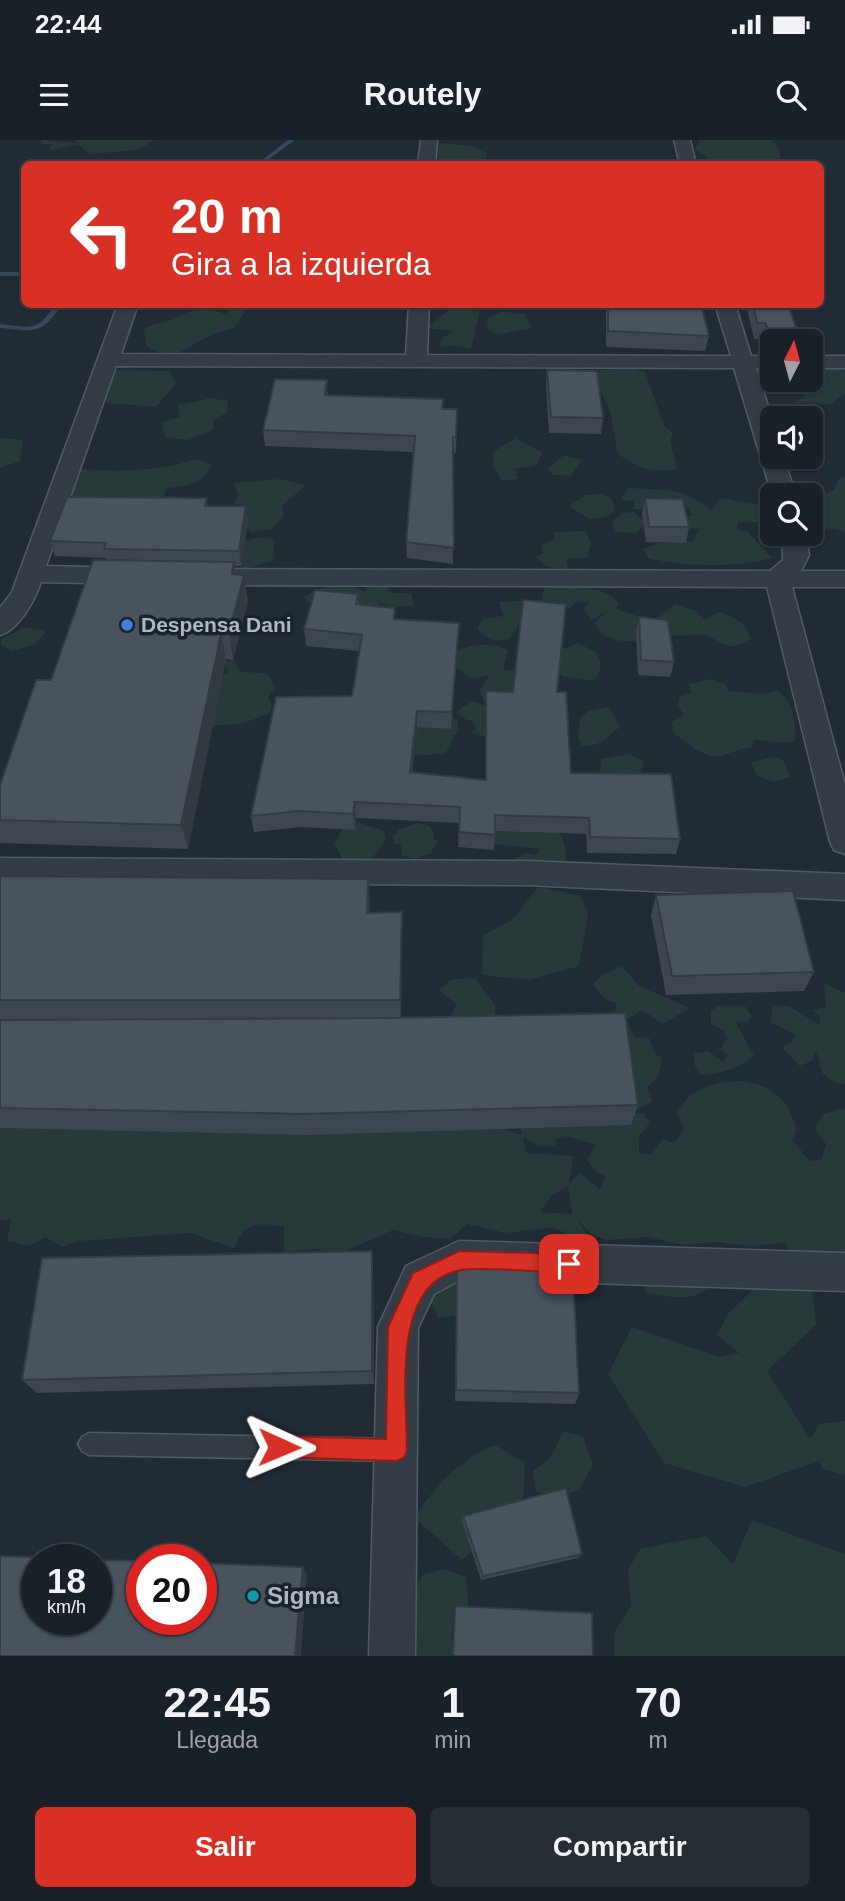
<!DOCTYPE html>
<html lang="es">
<head>
<meta charset="utf-8">
<style>
  body { margin:0; font-family:Arial,sans-serif; background:#262d33; color:#f1f3f6; height:100vh; display:flex; flex-direction:column; font-size:26px; white-space:nowrap }
  * { box-sizing:border-box; margin:0 }
  p { font-size:23px; color:#9fa3a7 }
  .icon { flex:none; width:38px; height:38px; fill:none; stroke:currentColor; stroke-width:2; stroke-linecap:round; stroke-linejoin:round }
  .map { position:relative; height:1516px; overflow:hidden }
  .details { display:flex; flex-direction:column; background:#192027; flex:1 }
  .details>* { flex:none }
  .top-card { position:absolute; left:21px; top:21px; width:803px; height:147px; border-radius:10px; box-shadow:0 2px 5px #0004,0 0 0 2px #373e44; background:#d93025; color:#fff; overflow:hidden }
  .needle { width:46px; rotate:6deg }
  .tools { position:absolute; left:760px; top:189px; display:grid; gap:14px }
  .tools a { display:grid; place-items:center; width:63px; height:63px; border-radius:10px; background:#192027; box-shadow:0 2px 5px #0004,0 0 0 2px #373e44; font-size:35px }
  .speed { position:absolute; left:21px; top:1404px; display:flex; gap:14px; font-size:35px; font-weight:700; text-align:center }
  .speed>* { display:grid; place-content:center; width:91px; height:91px; border-radius:50%; background:#192027; box-shadow:0 2px 5px #0004,0 0 0 2px #373e44; line-height:1 }
  .speed small { font-size:18px; font-weight:400 }
  .speed .limit { border:10px solid #d22; background:#fff; color:#111 }
  .pin { position:absolute; display:grid; place-items:center; width:60px; height:60px; color:#fff; margin:-30px; border-radius:14px; box-shadow:0 4px 10px #0006 }
  .me { position:absolute; width:77px; margin:-38px; rotate:91deg; stroke-linejoin:round; filter:drop-shadow(0 0 5px #0008) }
  .turn { display:flex; align-items:center; gap:24px; height:147px; padding:0 35px; font-size:32px }
  .turn .icon { width:91px; height:91px; stroke-width:2.5 }
  .turn b { display:block; font-size:49px; line-height:60px }
  .eta { display:flex; justify-content:space-evenly; align-items:center; height:119px; text-align:center }
  .eta b { font-size:42px; font-weight:700; line-height:49px }
  .button { display:flex; gap:14px; margin-top:auto; padding:14px 35px }
  .button a { flex:1; height:80px; border-radius:10px; background:#d93025; color:#fff; font-size:28px; font-weight:700; line-height:80px; text-align:center }
  .button a+a { background:#262d33; color:#f1f3f6 }
  .status { display:flex; justify-content:space-between; align-items:center; height:49px; padding:0 35px; background:#192027; direction:ltr }
  .status svg { height:19px; fill:currentColor }
  header { display:flex; justify-content:space-between; align-items:center; height:91px; padding:0 35px; background:#192027; font-size:32px; font-weight:700 }
  .map>svg:first-child { display:block }
  .green { fill:#273a39; fill-rule:evenodd }
  .lines { fill:none; stroke-linecap:round; stroke-linejoin:round }
  .stream { fill:#36485a; fill-rule:evenodd }
  .service-casing { stroke:#525b63; stroke-width:3 }
  .minor-casing { stroke:#525b63; stroke-width:3 }
  .service { fill:#343d45; fill-rule:evenodd }
  .minor { fill:#343d45; fill-rule:evenodd }
  .wall { fill:#3e4751 }
  .shaded-wall { fill:#323a42 }
  .building { fill:#48535e; stroke:#323a42; stroke-width:2 }
  .route { fill:#d93025; stroke:#8d1f18; stroke-width:2 }
  .shop-dot { fill:#3f7fe0; stroke:#1a222a; stroke-width:2.5 }
  .culture-dot { fill:#0f9aa8; stroke:#1a222a; stroke-width:2.5 }
  .labels { text-anchor:middle; stroke-width:7; stroke-linejoin:round; paint-order:stroke }
  .poi-label { font-size:21px; font-weight:bold; fill:#afb8c2; stroke:#1a222a; text-anchor:start }
  .near-poi-label { font-size:24px; font-weight:bold; fill:#afb8c2; stroke:#1a222a; text-anchor:start }
</style>
</head>
<body>
<div class="status"><b>22:44</b><svg viewBox="0 0 49 12"><path d="M0 12V9h3v3zM5 12V6h3v6zM10 12V3h3v9zM15 12V0h3v12zM26 1h20v11H26zM47 4h2v5h-2z"/></svg></div>
<header><svg class="icon" aria-label="menu" viewBox="0 0 24 24"><path d="M4 6h16M4 12h16M4 18h16"/></svg>Routely<svg class="icon" aria-label="search" viewBox="0 0 24 24"><circle cx="10" cy="10" r="6"/><path d="M15 15l6 6"/></svg></header>
<div class="map">
<svg width="845" height="1516" viewBox="0 0 845 1516">
  <rect width="100%" height="100%" fill="#212b34"/>
  <path class="green" d="M41 0 76 3V0H155L137 10 90 14 78 4 49 11 52 4H41Z
    M700 0H771L778 6 781 20 791 24H706V16L695 10Z
    M439 3 472 6 487 13 485 24H440L435 7Z
    M454 165 480 170 471 209 455 205 440 207 442 198 453 191 428 188Z
    M233 166 246 171 234 188C209 192 191 208 168 218L146 206 144 189C153 183 162 184 171 180 190 170 204 165 225 174Z
    M501 171 525 174 531 188 497 195 487 188 488 179Z
    M631 229 645 232 664 286 673 293 670 301 677 329C654 334 636 327 618 314L610 271 594 237 601 230Z
    M845 229V253L832 264 793 263 803 258 807 251 781 248 773 240H810V230Z
    M117 230 169 231 176 243 156 267 109 263 101 257Z
    M211 258 228 261 227 273 214 279 213 290 187 300 165 297 162 282 180 277 178 265Z
    M0 298 23 300 20 321 0 328Z
    M515 298 542 312 537 325 515 329 518 339 502 341 493 326 494 312Z
    M564 315 582 320 571 336 553 335 547 329Z
    M195 319 212 324C203 344 189 346 168 348L156 365 78 378 61 343 80 329C119 332 157 332 195 319Z
    M845 336V394L837 389 810 388V359L834 350 838 340Z
    M280 339 306 345 283 365V377L272 389 251 392 245 385V365L233 364 239 355 234 343Z
    M628 348C663 351 682 345 711 371L720 358 759 365 763 382H738L737 389 748 392 772 418C738 428 681 427 648 418L643 409 658 403 693 401 699 389 690 388 681 380 692 375 688 368 664 374 651 369H634L635 361 621 360Z
    M602 354 611 358 615 370 606 377 589 379 569 366 586 355Z
    M634 372 643 380 644 385 636 393 616 392 612 382 622 373Z
    M586 391 591 404 587 418 566 419 568 430 547 427 536 417 543 413 541 404 554 400 553 392Z
    M260 397 274 399 273 421 244 429 237 424 231 405Z
    M376 439 386 443 390 453H411L414 466 390 467 378 461 382 469 317 467 303 458C323 443 341 444 364 451Z
    M553 444C572 448 607 446 619 463L616 469 635 475 644 485 637 501C622 502 599 500 595 482L608 471 591 480 583 468 590 462H576L569 469 558 465 523 477 510 499C494 502 488 501 477 489L482 479 503 476 499 462 542 460 544 447Z
    M675 464 696 471 704 480 718 472C735 476 745 482 751 499 729 514 723 501 704 495 693 492 662 505 656 478Z
    M26 487 46 492 35 504 12 511 1 505V499Z
    M577 503 596 512C602 525 603 530 593 541L561 536 559 526 487 597 470 593 476 589 474 582 465 579 456 572 472 561 486 566 479 551 489 536 471 538 456 528 454 513C469 503 491 502 508 510L503 530 518 531 553 506 565 509Z
    M233 520 241 532 267 533 275 548 268 557 272 566 270 573 244 583 212 586 215 541 228 532 224 522Z
    M711 539 725 544 729 551 764 554 777 550C794 561 796 582 795 601 781 605 769 600 754 600L751 608C739 608 735 612 724 615 706 622 687 602 673 593L672 582 684 575 678 566 680 556 691 554 689 544Z
    M609 567 620 587C605 598 601 607 581 606L578 598 580 578 588 571Z
    M449 575 458 580V588L446 613 415 616 404 611 396 588Z
    M629 614 645 622 637 639 610 641 600 633 601 619Z
    M774 617 783 620 790 637 773 642 756 635 751 622Z
    M360 683 384 691 386 700 368 724 343 720 334 703 345 687Z
    M417 683 428 685 434 692 433 699 438 701 430 714 414 719 402 715 401 705 394 704 393 696 399 690Z
    M493 691 560 693 565 706 567 725 500 727 527 713 536 715 541 709 493 704Z
    M538 747 581 756 588 775 579 826 529 840 482 835 483 795 511 781Z
    M622 826 639 846 690 868 663 884 642 870 626 880 635 897 649 898 656 915 662 917 658 938 647 947 652 962 637 969 628 957 625 973H644L650 983 639 997V1013L651 1014 663 999 674 1003 684 990 677 974C692 936 760 929 785 963 790 970 793 980 797 988L793 1000 809 1021 822 1019 826 1004 814 988 824 974 845 968V1126L795 1121 785 1103 752 1106 716 1102 684 1105 648 1097 605 1100 590 1093 577 1079 594 1106 552 1087 506 1093 467 1084 450 1099 423 1097 393 1090 342 1113 313 1109 284 1113V1086C256 1084 246 1080 234 1108L191 1093 78 1101 63 1107 45 1097 30 1106 7 1101 11 1079 0 1080V980L501 988 522 995 518 978 615 876 616 863 606 860 593 844 601 836ZM565 996 596 1005 587 1020 595 1031 606 1036 600 1049 579 1033 569 1044 573 1016 526 1013 523 997 539 1006H555L557 998ZM568 1046 572 1074 540 1072 551 1056Z
    M475 838 495 865V879L449 878 457 865 439 850 451 840Z
    M824 843 845 853V944L835 943 822 933 816 910 812 921 799 926 782 907 792 902 795 895 770 882 773 866H789L819 885 821 878 813 870 826 867Z
    M719 866H745L752 876 747 883 735 881 754 916C740 928 720 934 701 935L695 927 694 914 708 911 722 921 728 915 720 909 727 898 723 890 711 884V871Z
    M464 1110 456 1175 438 1178 426 1151Z
    M641 1121 720 1136C698 1164 678 1158 646 1153Z
    M762 1141 812 1149 816 1185 767 1231 810 1299 819 1284 845 1281V1335L823 1329 819 1321 745 1347 664 1323 608 1234 632 1187 720 1217 739 1213 717 1195 728 1174Z
    M563 1291 583 1297 593 1325 579 1350 555 1359 536 1351 533 1331 551 1317Z
    M495 1305 525 1323 523 1367 462 1420 415 1378C433 1347 462 1317 495 1305Z
    M752 1380 845 1414V1516H614L615 1491 631 1466 628 1430 640 1409 706 1396 733 1424Z
    M445 1429 466 1437 469 1471H453L452 1499 456 1516H397L399 1462 424 1434Z"/>
  <g class="lines">
    <path class="stream" d="M288 0H295L262 24H257Z
      M0 132H24V136H0Z
      M55 164H62C42 196 34 191 0 188V184C30 187 38 193 55 164Z"/>
    <defs>
      <path id="service" d="M89 1293 394 1299 401 1303 405 1310 401 1317 394 1321 89 1315 82 1311 78 1304 82 1297Z"/>
      <path id="minor" d="M421 0H437L435 24H418Z
        M674 0H690L696 24H680Z
        M118 164H138L121 214 406 215 409 164H429L427 215 731 216 715 164H735L751 216H772V228H756L772 279V317H783L796 355H772L734 228 116 226 46 426 132 428 141 430 145 436 141 442 132 444 41 442C35 460 19 490 0 495V468L12 452Z
        M810 216H845V228H810Z
        M782 394H806L809 415 801 431H845V447H792L845 645V714L834 710 830 702 767 447 201 445 192 443 188 437 192 431 201 429 770 431 783 420Z
        M0 718 526 721 845 734V760L526 745 0 742Z
        M459 1101 845 1113V1151L462 1139 434 1154 418 1188 415 1516H369L378 1187 406 1126Z"/>
    </defs>
    <use href="#service" class="service-casing"/>
    <use href="#minor" class="minor-casing"/>
    <use href="#service" class="service"/>
    <use href="#minor" class="minor"/>
  </g>
  <path class="wall" d="M606 164H701L709 196 705 211 606 207Z
    M746 164H788L796 188 793 201H772V204H763L761 199H754Z
    M547 230 603 278 601 294 549 293 546 246Z
    M328 255 442 269H457L456 313H453V424L407 418 406 402 413 312 265 306 263 290Z
    M645 358 689 387 686 403 646 402 642 374Z
    M209 366H246L248 382 241 426H234L236 435 248 461 233 520 226 519 188 709 0 703V645L51 540 107 420 106 418 55 416 50 401Z
    M358 454V464L395 468V479L458 500 451 589 417 587 412 633 485 640 486 551 557 552 571 633 680 699 676 714 587 713 586 694 560 693 495 691 494 710 458 707 459 683 356 678 355 690 301 687 254 692 251 676 352 556 359 511 306 506 304 489Z
    M639 477 674 522 670 537 638 535 636 493Z
    M0 736 368 739 370 772H402L401 878 638 965 631 985 307 995 0 988Z
    M656 755 814 832 804 851 666 855 651 775Z
    M373 1128 374 1244 37 1253 22 1240Z
    M457 1132 579 1253 575 1264 455 1261Z
    M463 1376 582 1414 578 1418 481 1440 462 1381Z
    M455 1466 593 1516H452Z"/>
  <path class="shaded-wall" d="M327 240 328 255H325Z
    M246 366 248 382 241 426 239 411Z
    M234 422 238 448 232 434Z
    M244 435 248 461 233 520 229 494Z
    M221 494 226 519 188 709 181 685Z
    M417 571V587L411 649 410 632Z
    M355 662 356 678 355 690 353 674Z
    M368 739 370 764 369 797 367 773Z
    M402 772V797L401 883 400 860Z
    M372 1111 373 1128 374 1244 372 1231Z
    M303 1427 307 1434 301 1516H295Z"/>
  <path class="building" d="M608 164H701L709 196 608 191Z
    M753 164H788L796 188H767L765 183H757Z
    M547 230 597 231 603 278 551 277Z
    M275 239 327 240 325 255 443 259 442 269H457L456 297H453L454 408 406 402 415 296 263 290Z
    M67 357 207 358 205 366H246L239 411 104 409 106 403 50 401Z
    M645 358 683 359 689 387H649Z
    M93 420 234 422 232 434 244 435 229 494H221L181 685 0 680V645L36 540H51Z
    M315 450 358 454 356 464 395 468 394 479 459 483 452 572 417 571 410 632 486 640V551L513 552 523 460 566 464 557 552H566L571 633 671 634 680 699 590 697 589 678 563 677 495 675V695L459 692 460 667 355 662 353 674 299 671 251 676 276 557 352 556 362 495 304 489Z
    M639 477 668 480 674 522 641 520Z
    M0 736 368 739 367 773 402 772 400 860H0Z
    M793 751 814 832 672 836 656 755Z
    M625 873 638 965 303 974 0 968V880L395 878Z
    M372 1111V1231L22 1240 42 1118Z
    M463 1128 573 1131 579 1253 456 1250 457 1132Z
    M566 1348 582 1414 483 1436 463 1376Z
    M0 1416 86 1419H37V1479H96V1420L142 1421V1479H201V1423L303 1427 295 1516H0Z
    M455 1466 592 1473 593 1516H453Z"/>
  <path class="route" d="M459 1111 569 1114 576 1117 579 1124 576 1131 569 1133C541 1133 487 1126 461 1130 390 1142 407 1258 407 1310L404 1318 396 1321 279 1317 271 1314 268 1307 271 1299 279 1296 386 1299 388 1187 413 1133Z"/>
  <circle class="shop-dot" cx="127" cy="485" r="7"/>
  <circle class="culture-dot" cx="253" cy="1456" r="7"/>
  <g class="labels">
    <g class="poi-label">
      <text x="141" y="492">Despensa Dani</text>
    </g>
    <g class="near-poi-label">
      <text x="267" y="1464">Sigma</text>
    </g>
  </g>
</svg>
<div class="tools">
<a><svg class="needle" viewBox="-14 -14 28 28"><path d="M0-13l5 13h-10z" fill="#e53935"/><path d="M0 13l5-13h-10z" fill="#9fa3a7"/></svg></a>
<a><svg class="icon" aria-label="sound" viewBox="0 0 24 24"><path d="M4 9h4l5-4v14l-5-4H4zM17 9q2 3 0 6"/></svg></a>
<a><svg class="icon" aria-label="search" viewBox="0 0 24 24"><circle cx="10" cy="10" r="6"/><path d="M15 15l6 6"/></svg></a>
</div>
<div class="speed"><div>18<small>km/h</small></div><div class="limit">20</div></div>
<div class="pin" style="left:569px;top:1124px;background:#d93025"><svg class="icon" aria-label="arrive" viewBox="0 0 24 24"><path d="M6 21V4h12l-3 4 3 4H6"/></svg></div>
<svg class="me" style="left:279px;top:1307px" viewBox="-20 -20 40 40"><path d="M0-17L14 15 0 8-14 15z" fill="#d93025" stroke="#fff" stroke-width="4"/></svg>
<div class="top-card">
<div class="turn"><svg class="icon" aria-label="left" viewBox="0 0 24 24"><path d="M17 20v-9H6M10 6l-5 5 5 5"/></svg><div><b>20 m</b>Gira a la izquierda</div></div>
</div>
</div>
<section class="details">
<div class="eta">
<div><b>22:45</b><p>Llegada</p></div>
<div><b>1</b><p>min</p></div>
<div><b>70</b><p>m</p></div>
</div>
<div class="button"><a>Salir</a><a>Compartir</a></div>
</section>
</body>
</html>
